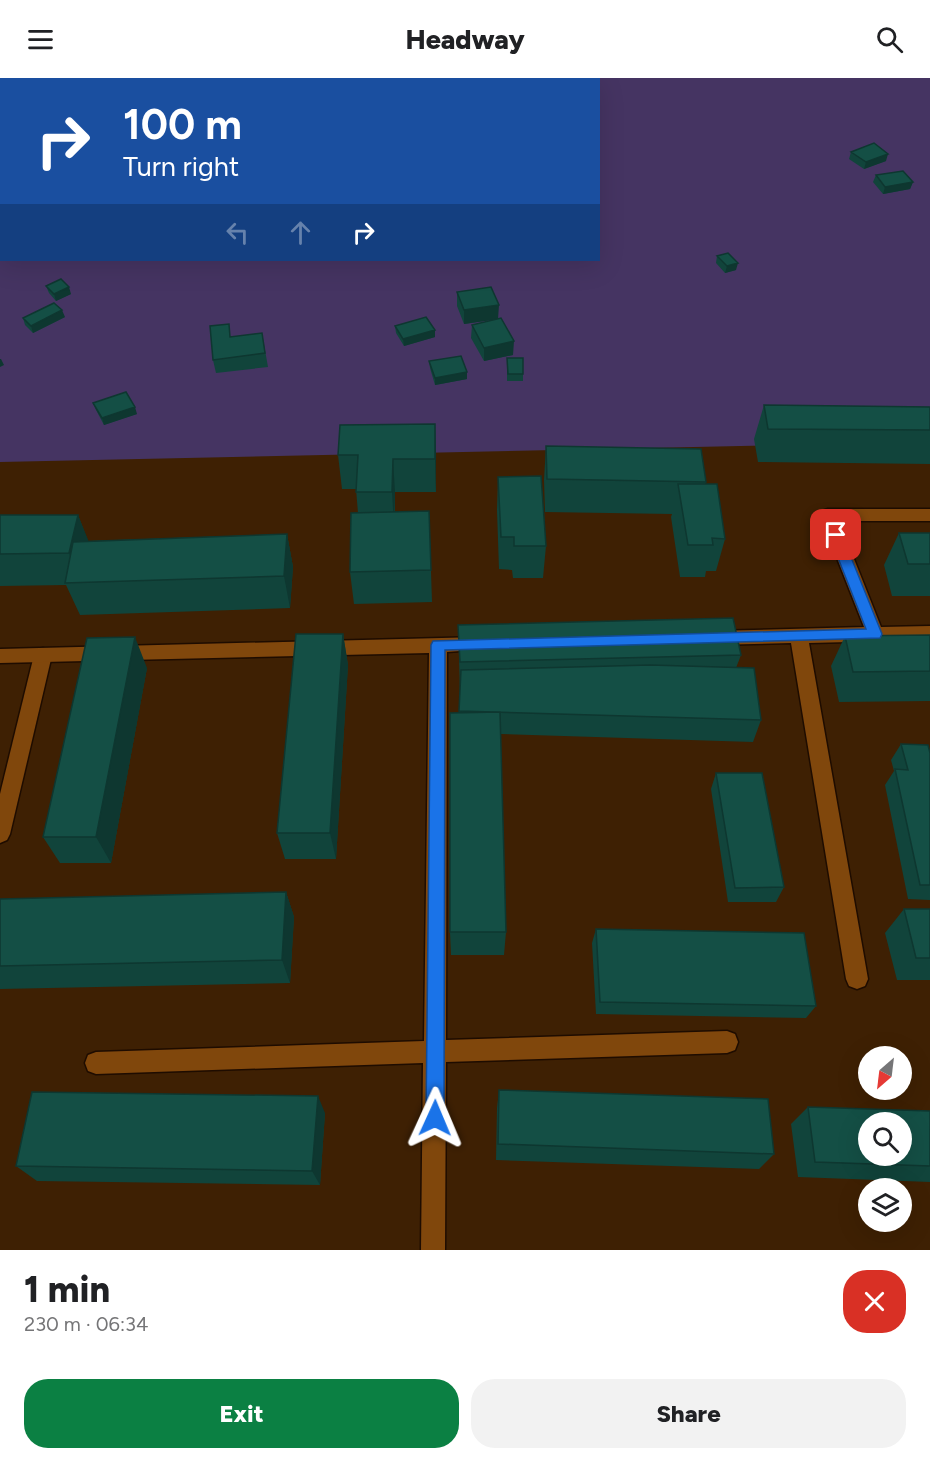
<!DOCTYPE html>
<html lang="en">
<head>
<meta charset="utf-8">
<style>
  body { margin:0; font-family:Figtree,sans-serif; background:#f2f2f2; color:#202124; height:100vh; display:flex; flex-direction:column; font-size:22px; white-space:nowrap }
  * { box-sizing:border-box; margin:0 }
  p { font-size:20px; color:#757577 }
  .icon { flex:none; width:33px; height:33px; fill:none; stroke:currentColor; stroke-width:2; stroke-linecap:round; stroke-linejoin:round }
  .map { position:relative; height:1172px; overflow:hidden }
  .side { display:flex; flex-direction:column; background:#fff; flex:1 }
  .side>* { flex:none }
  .banner { position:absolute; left:0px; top:0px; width:600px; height:183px; box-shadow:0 6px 24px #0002; background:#1a4fa0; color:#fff; overflow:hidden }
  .needle { width:39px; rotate:208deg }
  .buttons { position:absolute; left:858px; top:968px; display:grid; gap:12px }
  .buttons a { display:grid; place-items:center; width:54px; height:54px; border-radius:50%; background:#fff; box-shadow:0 6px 24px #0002; font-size:30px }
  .pin { position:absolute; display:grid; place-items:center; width:51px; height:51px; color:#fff; margin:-26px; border-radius:12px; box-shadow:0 3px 9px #0006 }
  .me { position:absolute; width:66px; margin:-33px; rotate:1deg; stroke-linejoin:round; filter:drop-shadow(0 0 4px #0008) }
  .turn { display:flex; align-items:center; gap:21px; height:126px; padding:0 24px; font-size:27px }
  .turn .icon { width:78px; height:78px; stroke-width:2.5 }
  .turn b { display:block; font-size:42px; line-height:51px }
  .lanes { display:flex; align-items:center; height:57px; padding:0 24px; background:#0003; justify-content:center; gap:30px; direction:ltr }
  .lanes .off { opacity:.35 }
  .round { display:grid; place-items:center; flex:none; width:63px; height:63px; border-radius:24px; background:#f2f2f2 }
  .headline { display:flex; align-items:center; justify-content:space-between; height:102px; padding:0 24px }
  h1 { font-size:36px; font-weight:800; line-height:45px }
  .action { display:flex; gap:12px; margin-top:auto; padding:12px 24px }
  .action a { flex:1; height:69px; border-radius:24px; background:#0b8043; color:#fff; font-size:24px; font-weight:800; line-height:69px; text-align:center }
  .action a+a { background:#f2f2f2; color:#202124 }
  header { display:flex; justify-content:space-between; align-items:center; height:78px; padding:0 24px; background:#fff; font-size:27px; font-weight:800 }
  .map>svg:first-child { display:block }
  .green { fill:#453462; fill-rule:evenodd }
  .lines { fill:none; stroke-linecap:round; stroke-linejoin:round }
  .lane-casing { stroke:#1e0c00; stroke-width:3 }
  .street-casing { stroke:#1e0c00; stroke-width:3 }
  .lane { fill:#80470c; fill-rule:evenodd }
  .street { fill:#80470c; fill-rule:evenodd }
  .wall { fill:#11443b }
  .shaded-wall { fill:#0e3730 }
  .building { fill:#144f45; stroke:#0e3730; stroke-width:1.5; fill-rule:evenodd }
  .route { fill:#1a73e8; stroke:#114b97; stroke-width:1.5 }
</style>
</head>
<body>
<header><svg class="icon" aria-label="menu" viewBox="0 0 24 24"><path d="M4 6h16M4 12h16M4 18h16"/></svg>Headway<svg class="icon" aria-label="search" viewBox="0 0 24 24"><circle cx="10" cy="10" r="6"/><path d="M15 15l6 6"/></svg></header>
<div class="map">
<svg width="930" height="1172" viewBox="0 0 930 1172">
  <rect width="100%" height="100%" fill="#3e2003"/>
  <path class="green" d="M0 0H930V364L0 384ZM2 2H598V182H2Z"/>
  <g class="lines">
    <defs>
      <path id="lane" d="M43 570 49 572 52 577 10 756 7 762 0 765V716L34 577 37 572Z"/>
      <path id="street" d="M828 431H930V443H839L881 549 930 548V562L809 565 868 901 865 908 857 911 849 908 846 901 791 565 713 567 707 565 704 560 707 555 713 553 864 549 820 437 822 433Z
        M481 559 487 561 490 566 487 571 447 574 446 962 727 953 735 956 738 964 735 972 727 975 446 984 445 1172H421L423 985 96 996 88 993 85 985 88 977 96 974 424 963 429 575 0 585V571Z"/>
    </defs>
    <use href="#lane" class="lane-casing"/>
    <use href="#street" class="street-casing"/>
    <use href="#lane" class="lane"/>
    <use href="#street" class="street"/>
  </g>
  <path class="wall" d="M851 74 886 83 864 91 849 81Z
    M876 97 913 104 910 111 883 116 873 104Z
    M717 178 736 192 725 195 716 185Z
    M46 208 71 216 56 223 49 215Z
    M457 214 498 241 464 246 457 228Z
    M65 239 33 255 25 247 23 240Z
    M472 247 513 277 484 283 471 260Z
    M395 248 435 259 404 268 396 255Z
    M262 255 268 289 216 295 213 282 232 259Z
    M507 280 523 296V303H507Z
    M429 283 467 301 435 307 430 290Z
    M93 325 137 336 104 347 96 332Z
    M764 327 930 329V386L758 384 754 361Z
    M435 346 436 414H395V434L429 433 432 524 354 526 350 494 358 435 356 411H342L338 377Z
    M546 368 706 404 705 406 725 461 716 493H706L705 499H680L671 439 672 436 545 434 544 402Z
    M498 399 546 468 543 500H513L512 492 499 491 497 432Z
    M0 437H78L88 463 287 456 293 489 290 530 80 537 66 507 0 508Z
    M899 455H930V518H892L884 487Z
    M458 547 741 577 736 590 761 642 753 664 500 656 506 854 504 877H451L450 854 460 614Z
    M343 556 348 587 336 781H285L277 755Z
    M930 557V623L839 624 831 588 845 558Z
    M147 590 111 785H60L43 759Z
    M901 666 930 675V822L908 821 885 707 894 693 891 682Z
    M716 695 784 809 776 824H728L711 711Z
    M286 814 294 839 290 905 0 911V821Z
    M904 831H930V902H897L885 855Z
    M596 851 816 928 806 940 596 936 592 865Z
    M499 1012 774 1076 759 1091 496 1082 497 1030Z
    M808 1029 930 1033V1104L798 1099 791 1046Z
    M325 1035 320 1107 37 1103 16 1088Z"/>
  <path class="shaded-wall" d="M888 76 886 83 864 91 866 84Z
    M913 104 910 111 883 116 885 109Z
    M738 185 736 192 725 195 727 188Z
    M69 209 71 216 56 223 54 216Z
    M499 227 498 241 464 246V232Z
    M62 232 65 239 33 255 31 248Z
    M435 252V259L404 268 403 261Z
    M514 263 513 277 484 283V270Z
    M0 281H1L4 287 0 289Z
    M467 294V301L435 307V300Z
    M135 329 137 336 104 347 102 340Z
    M435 346 436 380V414L435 381Z
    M393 381 395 414 394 447 392 414Z
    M78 437 91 469 82 505 69 475Z
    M287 456 293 489 290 530 284 498Z
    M343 556 348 587 336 781 330 755Z
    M135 559 147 590 111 785 96 759Z
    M286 814 294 839 290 905 282 882Z
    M318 1018 325 1035 320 1107 312 1093Z"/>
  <path class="building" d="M874 65 888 76 866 84 851 74Z
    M903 93 913 104 885 109 876 97Z
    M728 175 738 185 727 188 717 178Z
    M61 201 69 209 54 216 46 208Z
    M491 209 499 227 464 232 457 214Z
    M54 225 62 232 31 248 23 240Z
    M426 239 435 252 403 261 395 248Z
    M501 240 514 263 484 270 472 247Z
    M229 246 230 259 262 255 265 275 213 282 210 248Z
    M461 278 467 294 435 300 429 283Z
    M507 280H523V296H508Z
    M126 314 135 329 102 340 93 325Z
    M764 327 930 329V352L768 351Z
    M435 346V381H393L392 414H356L358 377H338L340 347Z
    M546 368 701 371 706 404 547 401Z
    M541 398 546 468H514V459H501L498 399Z
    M678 406H717L725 461 712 460 713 467H688Z
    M429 433 431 492 350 494 351 435Z
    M0 437H78L69 475 0 476Z
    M899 455H930V486H908Z
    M287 456 284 498 65 505 73 464Z
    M733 540 741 577 460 584 458 547Z
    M296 556H343L330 755H277Z
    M930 557V593L853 594 845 558Z
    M135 559 96 759H43L87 560Z
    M650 587 754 590 761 642 459 633 461 592Z
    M500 634 506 854H450V635Z
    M901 666 928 667 930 675V807H920L895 691 908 692Z
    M716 695H762L784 809 735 810Z
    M286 814 282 882 0 888V821Z
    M904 831H930V880H916Z
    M596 851 804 855 816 928 600 924Z
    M499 1012 768 1021 774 1076 498 1066Z
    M32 1014 318 1018 312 1093 16 1088Z
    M808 1029 930 1033V1088L815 1084ZM868 1044H902V1077H868Z"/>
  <path class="route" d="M836 452 842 457 882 556 880 560 445 572 444 1040 441 1046 435 1048 429 1046 426 1040 431 567 433 563 866 551 829 457Z"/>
</svg>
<div class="buttons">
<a><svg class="needle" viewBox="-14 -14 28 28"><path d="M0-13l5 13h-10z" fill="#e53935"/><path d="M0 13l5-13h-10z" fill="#757577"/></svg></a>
<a><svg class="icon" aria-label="search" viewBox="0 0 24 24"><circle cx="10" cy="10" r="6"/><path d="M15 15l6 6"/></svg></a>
<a><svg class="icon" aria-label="layers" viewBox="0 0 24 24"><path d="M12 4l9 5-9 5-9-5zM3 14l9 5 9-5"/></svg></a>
</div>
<div class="pin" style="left:836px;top:457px;background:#d93025"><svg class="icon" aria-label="arrive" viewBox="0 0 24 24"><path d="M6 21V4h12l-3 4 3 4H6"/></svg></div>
<svg class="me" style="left:435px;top:1040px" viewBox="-20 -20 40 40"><path d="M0-17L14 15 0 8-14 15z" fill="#1a73e8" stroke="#fff" stroke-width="4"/></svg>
<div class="banner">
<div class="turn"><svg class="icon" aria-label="right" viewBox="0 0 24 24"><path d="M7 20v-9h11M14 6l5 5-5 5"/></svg><div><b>100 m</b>Turn right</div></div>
<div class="lanes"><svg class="icon off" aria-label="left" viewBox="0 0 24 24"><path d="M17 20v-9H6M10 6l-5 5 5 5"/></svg><svg class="icon off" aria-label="ahead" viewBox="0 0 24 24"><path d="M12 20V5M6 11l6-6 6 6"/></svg><svg class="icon" aria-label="right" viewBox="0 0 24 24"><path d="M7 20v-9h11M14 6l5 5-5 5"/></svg></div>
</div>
</div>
<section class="side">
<div class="headline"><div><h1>1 min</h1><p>230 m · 06:34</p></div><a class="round" style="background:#d93025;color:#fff"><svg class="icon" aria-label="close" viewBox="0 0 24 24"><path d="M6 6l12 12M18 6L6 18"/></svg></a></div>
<div class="action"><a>Exit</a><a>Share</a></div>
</section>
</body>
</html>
